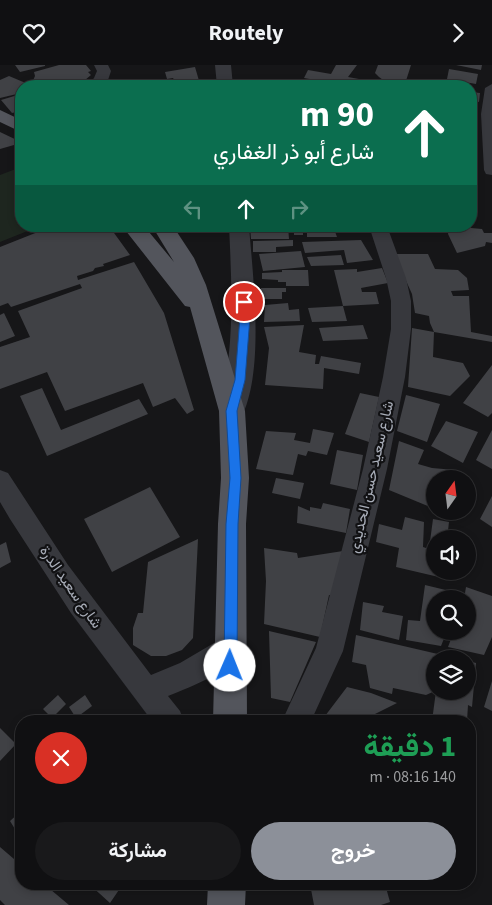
<!DOCTYPE html>
<html lang="ar">
<head>
<meta charset="utf-8">
<style>
  body { margin:0; font-family:"Source Sans 3",Vazirmatn,sans-serif; background:#19191b; color:#f1f3f6; direction:rtl; height:100vh; display:flex; flex-direction:column; font-size:19px; white-space:nowrap }
  * { box-sizing:border-box; margin:0 }
  p { font-size:16px; color:#9c9d9f }
  .icon { flex:none; width:28px; height:28px; fill:none; stroke:currentColor; stroke-width:2; stroke-linecap:round; stroke-linejoin:round }
  .map { position:relative; flex:1; overflow:hidden; direction:ltr }
  .panel { position:absolute; left:15px; top:650px; width:461px; height:175px; display:flex; flex-direction:column; background:#101012; border-radius:20px; box-shadow:0 2px 8px #0003,0 0 0 1px #303032; direction:rtl }
  .panel>* { flex:none }
  .banner { position:absolute; left:15px; top:15px; width:462px; height:152px; border-radius:20px; box-shadow:0 2px 8px #0003,0 0 0 1px #303032; direction:rtl; background:#0b6e4f; color:#fff; overflow:hidden }
  .needle { width:32px; rotate:14deg }
  .buttons { position:absolute; left:426px; top:405px; display:grid; gap:10px }
  .buttons a { display:grid; place-items:center; width:50px; height:50px; border-radius:50%; background:#101012; box-shadow:0 2px 8px #0003,0 0 0 1px #303032; font-size:25px }
  .pin { position:absolute; display:grid; place-items:center; width:42px; height:42px; color:#fff; margin:-21px; border:2px solid #fff; border-radius:50%; box-shadow:0 1px 5px #0007 }
  .me { position:absolute; width:55px; margin:-28px; rotate:1deg; stroke-linejoin:round; filter:drop-shadow(0 0 4px #0008) }
  .turn { display:flex; align-items:center; gap:18px; height:105px; padding:0 20px; font-size:22px }
  .turn .icon { width:65px; height:65px; stroke-width:2.5 }
  .turn b { display:block; font-size:35px; line-height:42px }
  .lanes { display:flex; align-items:center; height:48px; padding:0 20px; background:#0003; justify-content:center; gap:25px; direction:ltr }
  .lanes .off { opacity:.35 }
  .round { display:grid; place-items:center; flex:none; width:52px; height:52px; border-radius:26px; background:#19191b }
  .headline { display:flex; align-items:center; justify-content:space-between; height:85px; padding:0 20px }
  h1 { font-size:30px; font-weight:700; line-height:38px; color:#1e9e55 }
  .button { display:flex; gap:10px; margin-top:auto; padding:10px 20px }
  .button a { flex:1; height:58px; border-radius:30px; background:#8c9099; color:#fff; font-size:20px; font-weight:700; line-height:58px; text-align:center }
  .button a+a { background:#19191b; color:#f1f3f6 }
  header { display:flex; justify-content:space-between; align-items:center; height:65px; padding:0 20px; background:#101012; font-size:22px; font-weight:700 }
  .map>svg:first-child { display:block }
  .green { fill:#1e261f }
  .building { fill:#404145 }
  .lines { fill:none; stroke-linecap:round; stroke-linejoin:round }
  .minor { fill:#37383d; fill-rule:evenodd }
  .tertiary { fill:#37383d; fill-rule:evenodd }
  .primary { fill:#53555c; fill-rule:evenodd }
  .route { fill:#1a73e8; stroke:#114b97 }
  .labels { text-anchor:middle; stroke-width:4.5; stroke-linejoin:round; paint-order:stroke }
  .street-label { font-size:15px; fill:#a8adb8; stroke:#111113 }
</style>
</head>
<body>
<header><svg class="icon" aria-label="forward" viewBox="0 0 24 24"><path d="M9 5l7 7-7 7"/></svg>Routely<svg class="icon" aria-label="heart" viewBox="0 0 24 24"><path d="M12 20l-8-8c-3-5 5-10 8-4 3-6 11-1 8 4z"/></svg></header>
<div class="map">
<svg width="492" height="840" viewBox="0 0 492 840">
  <rect width="100%" height="100%" fill="#161618"/>
  <path class="green" d="M21 102V161H40L0 177V110Z"/>
  <path class="building" d="M15 0H45V1L20 7Z
    M59 0H86L91 6 88 7 91 10 78 21 31 20 35 11 34 7Z
    M336 0H357L348 12 370 16 368 21H348L304 13 308 5 331 9Z
    M378 0H411L405 19 383 15 379 12 375 8Z
    M456 0H482L481 5Z
    M195 2 200 19 177 20 173 13 167 14 165 7Z
    M449 4 478 9 476 19 447 14Z
    M9 11 28 19 21 21V28L0 33V15Z
    M471 27 480 28 479 37 471 35Z
    M21 29V46L12 48 1 35Z
    M471 61 476 62 475 80 471 79Z
    M0 67 21 77V78L0 84Z
    M53 161H109L130 190 103 199 104 201 95 203 93 206 77 211 78 215 134 197 164 248 194 345 187 349 175 333 153 342 143 318 65 346 47 307 0 324V282L30 272 18 246 82 223 80 219 11 242 8 238 0 241V182Z
    M250 161H288L289 174H251Z
    M290 161H303V170H294V166H289Z
    M307 161H333L337 172H307Z
    M335 161H366L367 164 337 167Z
    M449 161H471V163L482 164 484 168H492V178L486 177 485 181 457 188 448 169Z
    M293 175V181L276 182V187H253V176Z
    M361 175 373 195 347 198 344 185 305 188 302 177Z
    M301 186 305 202 263 206 259 189Z
    M394 189H428L435 204 458 205 467 213 469 225 451 226 453 231H469L471 267 492 271V277L434 267 433 292 463 298 470 311 450 331 408 322 412 263 434 267 430 258 429 251 415 248 412 229Z
    M341 190 344 200 311 201 307 192Z
    M382 203 388 218 361 223 362 227H376L379 239 343 241 334 205 357 204V207Z
    M282 205H308L309 221H286V217H278V215L262 214V208L282 207Z
    M261 223H286V227H282V234H261Z
    M288 238 289 245 299 244 300 256 264 257 265 240Z
    M343 241 347 256 312 257 308 243Z
    M4 248 15 271 0 277V250Z
    M304 260 299 287 316 290 315 299H319L321 291 361 298 359 309 324 303 323 324 265 320 269 283 264 262Z
    M363 260 368 274 323 276 319 263Z
    M492 300V348L488 352 463 338Z
    M42 323 61 365 139 334 148 349 47 391 20 331Z
    M360 328 379 332 369 377 345 369Z
    M406 330 440 339 427 377 397 366Z
    M446 356 478 367 463 398 431 381Z
    M313 364 334 368 327 390 308 386 306 391 298 389 293 410 256 404 266 366 296 368 294 375 310 378Z
    M492 365V404L476 395Z
    M399 376 424 385 418 399 432 403 455 405 470 414H435V444L389 425Z
    M337 385 363 390 357 425 330 419Z
    M276 413 304 418 300 434 272 428Z
    M150 422 180 472 112 507 84 454Z
    M492 431V462L480 454Z
    M323 438 350 444 346 468 297 458 298 441 310 446V442L321 444Z
    M405 452 424 457 423 482 429 484 433 454 449 457 447 474H435V506H443V513L396 502 399 483 376 477 379 459 402 465Z
    M198 474 193 573 182 585 166 591H151L133 580V563L138 548H143L148 497Z
    M6 477 11 497 0 503V480Z
    M264 483 297 488 298 493 343 486 335 531 329 530 320 572 264 559 266 516Z
    M425 520 458 528 457 534H435V566H447L441 581 406 575 408 555 420 556Z
    M466 522 492 531V572L484 590 448 582 454 566H468V534H464Z
    M363 537 384 541 382 547 403 551 399 575 360 565Z
    M269 566 316 577 290 637 271 633Z
    M356 570 455 593V594H435V626L426 630 393 623 392 629 370 623 366 600 352 597Z
    M468 596 476 598 472 642 468 640 467 656H432L436 626H468Z
    M492 616V646L484 642Z
    M347 622 371 628 397 638 367 653 366 656 322 655Z
    M58 630 66 639 52 653 43 644Z
    M85 630 92 641 76 653 69 642Z
    M0 663 16 679 0 696Z
    M21 746V774L10 756Z
    M0 782 21 800V819H44L69 840H5L0 835Z
    M89 819H123L110 838Z
    M310 819H385L390 837 381 840H314Z"/>
  <g class="lines">
    <path class="minor" d="M94 0H108L111 6 108 15 103 21H87L94 13 97 6Z
      M492 19V110L486 109 484 105 481 49 485 23Z
      M369 161H387L406 213 411 236V264L405 312 387 404 343 586 311 656H282L316 583 363 404 383 312 391 264V236L386 213Z
      M0 405 8 408 68 500 151 610 180 598 231 568 241 572 245 582C235 605 191 622 168 631L180 646 184 656H152L71 548 10 454 0 437Z"/>
    <path class="tertiary" d="M215 0H231L233 21H217Z
      M229 161H249C253 213 265 307 241 353L232 356 223 353 219 346C235 284 232 224 229 161Z"/>
    <path class="primary" d="M0 45 21 55V67L0 57Z
      M122 161H144L174 197 152 161H173L194 193 206 220 245 346 249 413 246 459 247 656H213L218 459 221 413 219 346 190 242 185 241Z
      M208 819H246L245 840H207Z"/>
  </g>
  <path class="route" d="M244 233 248 237 250 252 245 315 237 346 241 413 238 459 237 601 235 605 230 607 226 605 224 601 226 459 230 413 226 346 235 315 240 252 239 237Z"/>
  <g class="labels">
    <g class="street-label">
      <text transform="translate(371 412) rotate(-77)" y="5">شارع سعيد حسن الحديدي</text>
      <text transform="translate(71 522) rotate(55)" y="5">شارع سعيد الدرة</text>
    </g>
  </g>
</svg>
<div class="buttons">
<a><svg class="needle" viewBox="-14 -14 28 28"><path d="M0-13l5 13h-10z" fill="#e53935"/><path d="M0 13l5-13h-10z" fill="#9c9d9f"/></svg></a>
<a><svg class="icon" aria-label="sound" viewBox="0 0 24 24"><path d="M4 9h4l5-4v14l-5-4H4zM17 9q2 3 0 6"/></svg></a>
<a><svg class="icon" aria-label="search" viewBox="0 0 24 24"><circle cx="10" cy="10" r="6"/><path d="M15 15l6 6"/></svg></a>
<a><svg class="icon" aria-label="layers" viewBox="0 0 24 24"><path d="M12 4l9 5-9 5-9-5zM3 14l9 5 9-5"/></svg></a>
</div>
<div class="pin" style="left:244px;top:237px;background:#d93025"><svg class="icon" aria-label="arrive" viewBox="0 0 24 24"><path d="M6 21V4h12l-3 4 3 4H6"/></svg></div>
<svg class="me" style="left:230px;top:601px" viewBox="-20 -20 40 40"><circle r="19" fill="#fff"/><path d="M0-13L10 11 0 6-10 11z" fill="#1a73e8"/></svg>
<div class="banner">
<div class="turn"><svg class="icon" aria-label="ahead" viewBox="0 0 24 24"><path d="M12 20V5M6 11l6-6 6 6"/></svg><div><b>90 m</b>شارع أبو ذر الغفاري</div></div>
<div class="lanes"><svg class="icon off" aria-label="left" viewBox="0 0 24 24"><path d="M17 20v-9H6M10 6l-5 5 5 5"/></svg><svg class="icon" aria-label="ahead" viewBox="0 0 24 24"><path d="M12 20V5M6 11l6-6 6 6"/></svg><svg class="icon off" aria-label="right" viewBox="0 0 24 24"><path d="M7 20v-9h11M14 6l5 5-5 5"/></svg></div>
</div>
<section class="panel">
<div class="headline"><div><h1>1 دقيقة</h1><p>140 m · 08:16</p></div><a class="round" style="background:#d93025;color:#fff"><svg class="icon" aria-label="close" viewBox="0 0 24 24"><path d="M6 6l12 12M18 6L6 18"/></svg></a></div>
<div class="button"><a>خروج</a><a>مشاركة</a></div>
</section>
</div>
</body>
</html>
